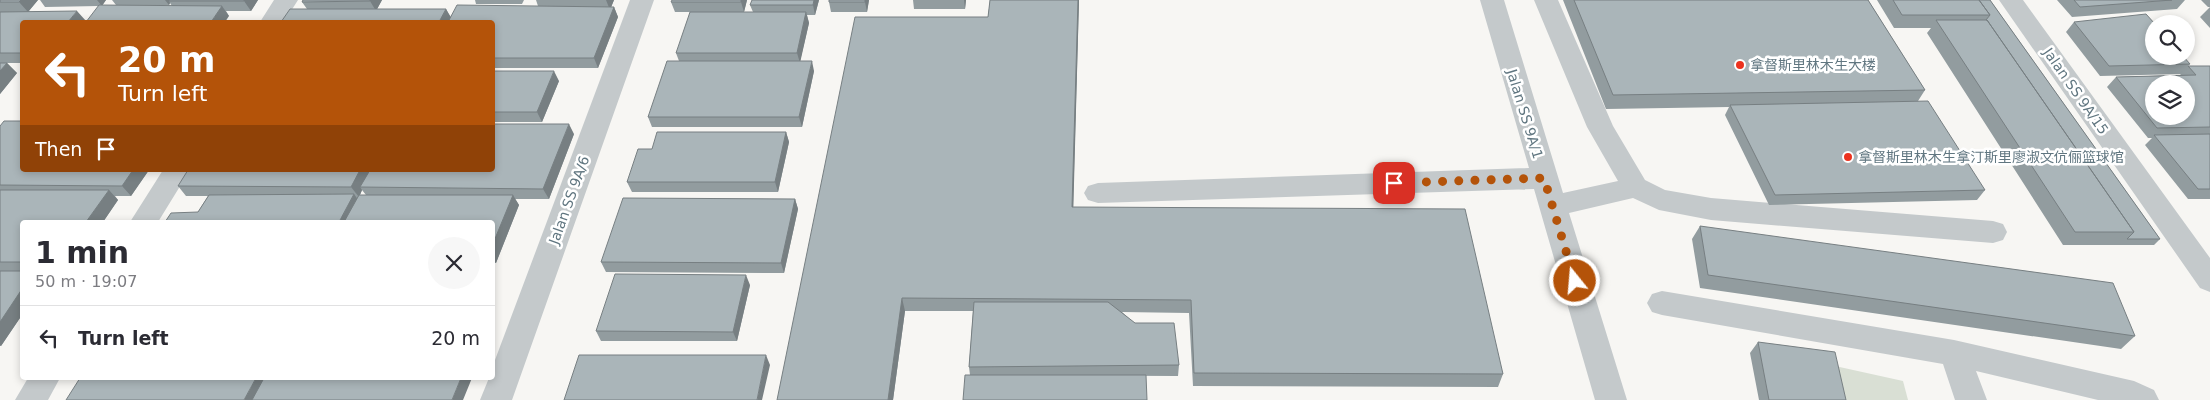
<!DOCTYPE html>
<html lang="en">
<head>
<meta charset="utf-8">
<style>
  body { margin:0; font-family:"DejaVu Sans","Noto Sans SC",sans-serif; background:#f7f7f7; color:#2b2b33; height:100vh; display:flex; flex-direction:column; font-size:19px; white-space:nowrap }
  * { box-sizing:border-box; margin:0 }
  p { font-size:16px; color:#7c7c81 }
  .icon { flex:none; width:28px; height:28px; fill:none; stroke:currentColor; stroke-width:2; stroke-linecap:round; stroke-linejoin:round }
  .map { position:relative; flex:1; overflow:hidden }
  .panel { position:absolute; left:20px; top:220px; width:475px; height:160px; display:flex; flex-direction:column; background:#fff; border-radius:5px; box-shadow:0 2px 8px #0003 }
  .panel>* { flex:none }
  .banner { position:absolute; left:20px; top:20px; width:475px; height:152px; border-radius:5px; box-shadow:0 2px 8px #0003; background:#b45309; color:#fff; overflow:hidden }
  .tools { position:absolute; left:2145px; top:15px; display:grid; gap:10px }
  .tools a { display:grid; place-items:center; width:50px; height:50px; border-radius:50%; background:#fff; box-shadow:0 2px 8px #0003; font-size:25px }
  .pin { position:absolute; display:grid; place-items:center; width:42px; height:42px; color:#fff; margin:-21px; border-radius:10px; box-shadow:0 2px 8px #0006 }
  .me { position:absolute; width:55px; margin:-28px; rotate:343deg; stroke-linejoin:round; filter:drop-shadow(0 0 4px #0008) }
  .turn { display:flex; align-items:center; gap:18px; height:105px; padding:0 15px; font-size:22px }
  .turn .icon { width:65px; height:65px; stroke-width:2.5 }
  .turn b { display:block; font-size:35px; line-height:42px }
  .then { display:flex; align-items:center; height:48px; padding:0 15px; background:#0003; gap:10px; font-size:19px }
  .round { display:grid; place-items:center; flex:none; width:52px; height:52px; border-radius:26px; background:#f7f7f7 }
  .overview { display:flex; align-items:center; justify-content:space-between; height:85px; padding:0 15px }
  h1 { font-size:30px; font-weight:600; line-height:38px }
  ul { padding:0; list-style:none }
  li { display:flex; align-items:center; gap:15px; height:65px; padding:0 15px; border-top:1px solid #e1e1e2 }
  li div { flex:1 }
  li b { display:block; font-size:19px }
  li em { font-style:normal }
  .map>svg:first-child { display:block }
  .green { fill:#d9dfd4 }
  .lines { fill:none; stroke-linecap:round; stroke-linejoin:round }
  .minor { fill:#c4c9cb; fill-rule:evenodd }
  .wall { fill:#929c9f; fill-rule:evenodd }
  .shaded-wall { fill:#777f82 }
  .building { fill:#aab5b9; stroke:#777f82; fill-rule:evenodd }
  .route { stroke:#b45309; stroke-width:9; stroke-dasharray:0 16.2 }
  .poi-dot { fill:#ec321e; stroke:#fff; stroke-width:2 }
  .labels { text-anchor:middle; stroke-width:5; stroke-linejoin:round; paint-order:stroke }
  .poi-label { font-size:14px; fill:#607680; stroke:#fff; text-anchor:start }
  .street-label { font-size:14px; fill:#607680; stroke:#fff }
</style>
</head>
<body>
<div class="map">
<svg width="2210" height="400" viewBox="0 0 2210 400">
  <rect width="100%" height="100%" fill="#f7f6f3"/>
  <path class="green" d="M1826 364 1903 381 1908 400H1834Z"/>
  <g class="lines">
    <path class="minor" d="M274 0H298L284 22H260Z
      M630 0H654L512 400H480L489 378H492V368Z
      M1480 0H1504L1563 193 1618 181 1587 127 1534 0H1558L1613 126 1645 180 1665 190 1711 198 1993 221 2003 224 2007 232 2003 240 1993 243 1711 220 1659 210 1633 198 1569 213 1627 400H1595L1534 189 1098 203 1088 200 1084 193 1088 186 1098 183 1529 168Z
      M1999 0H2023L2210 258V292L2200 288Z
      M163 170H190L158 222H130Z
      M1662 291 1954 340 2134 381 2154 390 2159 400H2098L1976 371 1987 400H1955L1943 364 1662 315 1652 312 1647 303 1652 294Z
      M28 378H60L48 400H15Z"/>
  </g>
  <path class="wall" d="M0 0H38L28 12 86 21 85 22H22V63H7L17 73 0 94Z
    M40 0H106L102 5 172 6 170 3 169 5H116L112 0H258L251 11H226L229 16 99 6 45 7Z
    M303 0H382L377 9H446L450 17 538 6 536 0H614L611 7H614L618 17 598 68H492V22L307 9 302 2Z
    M475 0H524L522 4H476Z
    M747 0 744 12H675L671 2Z
    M819 0 815 15H807L809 23 800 61 814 71 802 127H652L648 117 679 61 676 53 753 12 750 5Z
    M869 0 867 12H831L829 2Z
    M913 0H966L965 9H914Z
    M990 0H1079L1073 207 1503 374 1498 387 1193 386 1189 313 1122 312 1179 365 1178 376 970 375 969 367 973 311H905L893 400H777L988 17Z
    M1563 0H1868L1925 90 1918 101 1985 190 1977 200 1769 205 1725 115 1729 107 1606 109Z
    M1877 0H1990L2160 239 2154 245H2063L1927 33 1931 28H1894Z
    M2057 0H2185L2177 9 2072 17Z
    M2201 0H2210V7H2208Z
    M2210 7V28L2200 17Z
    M2074 22 2190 64 2188 66H2210V199H2188L2145 145 2152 138H2148L2107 87 2116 77 2180 75 2181 74 2100 76 2066 32Z
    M492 71 559 81 542 122H492Z
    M0 125 149 170 131 196H115L118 200 103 222H22V315L1 346H0Z
    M786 132 789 142 778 192H632L627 182 652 149Z
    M574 134 549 199H515L519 205 496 263H492V222L198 212 208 196H186L178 186ZM362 190 366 195H360Z
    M795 199 798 209 784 273 606 272 601 262Z
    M1700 226 2135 336 2121 349 1700 288 1692 239Z
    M750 285 737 341H601L596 331Z
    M1758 342 1846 400H1759L1750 353Z"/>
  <path class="shaded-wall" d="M21 0H38L28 12 19 2Z
    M97 0H106L102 6Z
    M165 0H172L169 1 170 3 169 5Z
    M244 0H258L251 11 244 1Z
    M370 0H382L376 11 370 1Z
    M606 0H614L610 10Z
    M741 0H747L744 12 741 2Z
    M814 0H819L815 15 813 5Z
    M865 0H869L867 12 865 2Z
    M964 0H966L965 9Z
    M1078 0H1079L1073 220 1072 207Z
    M222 6 229 16 225 22H211Z
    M614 7 618 17 598 68 594 58Z
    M446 9 452 19 450 22H439Z
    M77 11 86 21 85 22H68Z
    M806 12 809 23 800 63 797 53Z
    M812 61 814 71 802 127 799 117Z
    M7 63 17 73 0 94V71Z
    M554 71 559 81 542 122 537 112Z
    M569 124 574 134 549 199 543 189Z
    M786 132 789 142 778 192 775 182Z
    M133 170H149L131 196 122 186Z
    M360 170H373L360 187 362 190 359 197 351 187Z
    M109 190 118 200 103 222H86Z
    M354 194 361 204 352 222H339Z
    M513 195 519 205 496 263 492 258V246Z
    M795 199 798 209 784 273 781 263Z
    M746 275 750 285 737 341 733 332Z
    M22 289V315L1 346 0 345V322Z
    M902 298 905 311 893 400H888Z
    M766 355 770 365 762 400H757Z
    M256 378H270L258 400H244Z
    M461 378H472L463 400H452Z"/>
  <path class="building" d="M0 0H21L19 2H0Z
    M169 0H244V1H169Z
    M303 0H370V1L302 2Z
    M672 0H741V2H671Z
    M752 0H814L813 5H750Z
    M829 0H865V2H829Z
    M990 0H1078L1072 207 1465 209 1503 374 1194 373 1191 300 902 298 888 400H777L855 17H988Z
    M1574 0H1868L1925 90 1613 95Z
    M1893 0H1979L1990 15H1902Z
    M1979 0H1990L2160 239H2127L2134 232 1987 20H1986L1990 15Z
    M2074 0H2172L2080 7Z
    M99 5 222 6 211 22H86Z
    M457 5 614 7 594 58H492V22H448Z
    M290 9H446L439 22H281Z
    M77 11 68 22H22V53H0V12Z
    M690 12H806L797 53H676Z
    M2146 14 2155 24H2154V56H2183L2190 64 2109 66 2074 22Z
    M1936 20H1987L2134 232H2075Z
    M667 61H812L799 117H648Z
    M0 63H7L0 71Z
    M2188 66H2210V127L2157 128 2116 77 2196 75ZM2154 84H2186V116H2154Z
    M492 71H554L537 112H492Z
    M1928 101 1985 190 1775 195 1730 105Z
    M4 121H22V170H133L122 186 0 185V126Z
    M492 124H569L543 189 360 187 370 170H492Z
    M657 132H786L775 182H627L638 149H652Z
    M2210 134V189H2198L2154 135Z
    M188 170H360L351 187 178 186Z
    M0 190H109L86 222H22V262H0Z
    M354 194 339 222H165L171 213 198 212 209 195Z
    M359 195H513L492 246V222H344Z
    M623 198 795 199 781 263 601 262Z
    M1700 226 2113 283 2135 336 1708 275Z
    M0 271H22V289L0 322Z
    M615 274 746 275 733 332 596 331Z
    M974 302H1108L1135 323H1174L1179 365 969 367Z
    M1758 342 1835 352 1846 400H1769Z
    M579 355H766L757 400H564Z
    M965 375H1146L1147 400H963Z
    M80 378H256L244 400H66Z
    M264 378H461L452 400H252Z"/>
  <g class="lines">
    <path class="route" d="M1394 183 1544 178 1575 281"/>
  </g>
  <g class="poi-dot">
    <circle cx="1740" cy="65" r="5"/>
    <circle cx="1848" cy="157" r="5"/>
  </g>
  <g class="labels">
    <g class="poi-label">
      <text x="1750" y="70">拿督斯里林木生大楼</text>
      <text x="1858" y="162">拿督斯里林木生拿汀斯里廖淑文伉俪篮球馆</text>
    </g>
    <g class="street-label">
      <text transform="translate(2076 91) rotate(55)" y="5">Jalan SS 9A/15</text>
      <text transform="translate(1525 114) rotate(73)" y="5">Jalan SS 9A/1</text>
      <text transform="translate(569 200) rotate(-70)" y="5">Jalan SS 9A/6</text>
    </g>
  </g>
</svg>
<div class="tools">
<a><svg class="icon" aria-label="search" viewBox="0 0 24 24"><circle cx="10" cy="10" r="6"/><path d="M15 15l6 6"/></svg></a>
<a><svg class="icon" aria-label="layers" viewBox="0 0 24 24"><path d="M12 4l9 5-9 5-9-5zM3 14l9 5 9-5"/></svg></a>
</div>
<div class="pin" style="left:1394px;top:183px;background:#d93025"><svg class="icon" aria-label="arrive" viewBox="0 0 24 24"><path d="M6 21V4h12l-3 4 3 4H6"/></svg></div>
<svg class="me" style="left:1575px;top:281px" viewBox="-20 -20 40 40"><circle r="17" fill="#b45309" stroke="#fff" stroke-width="3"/><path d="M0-11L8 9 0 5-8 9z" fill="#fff"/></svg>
<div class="banner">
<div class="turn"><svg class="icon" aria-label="left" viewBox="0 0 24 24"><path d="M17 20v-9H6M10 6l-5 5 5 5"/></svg><div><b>20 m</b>Turn left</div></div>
<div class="then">Then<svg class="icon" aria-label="arrive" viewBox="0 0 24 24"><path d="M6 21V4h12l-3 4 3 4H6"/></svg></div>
</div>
<section class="panel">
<div class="overview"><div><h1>1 min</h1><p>50 m · 19:07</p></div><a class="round"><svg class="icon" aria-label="close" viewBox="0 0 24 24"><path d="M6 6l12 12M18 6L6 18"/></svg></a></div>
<ul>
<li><svg class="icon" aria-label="left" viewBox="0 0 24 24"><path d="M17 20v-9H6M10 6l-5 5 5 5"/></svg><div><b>Turn left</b></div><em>20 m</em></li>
</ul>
</section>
</div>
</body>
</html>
